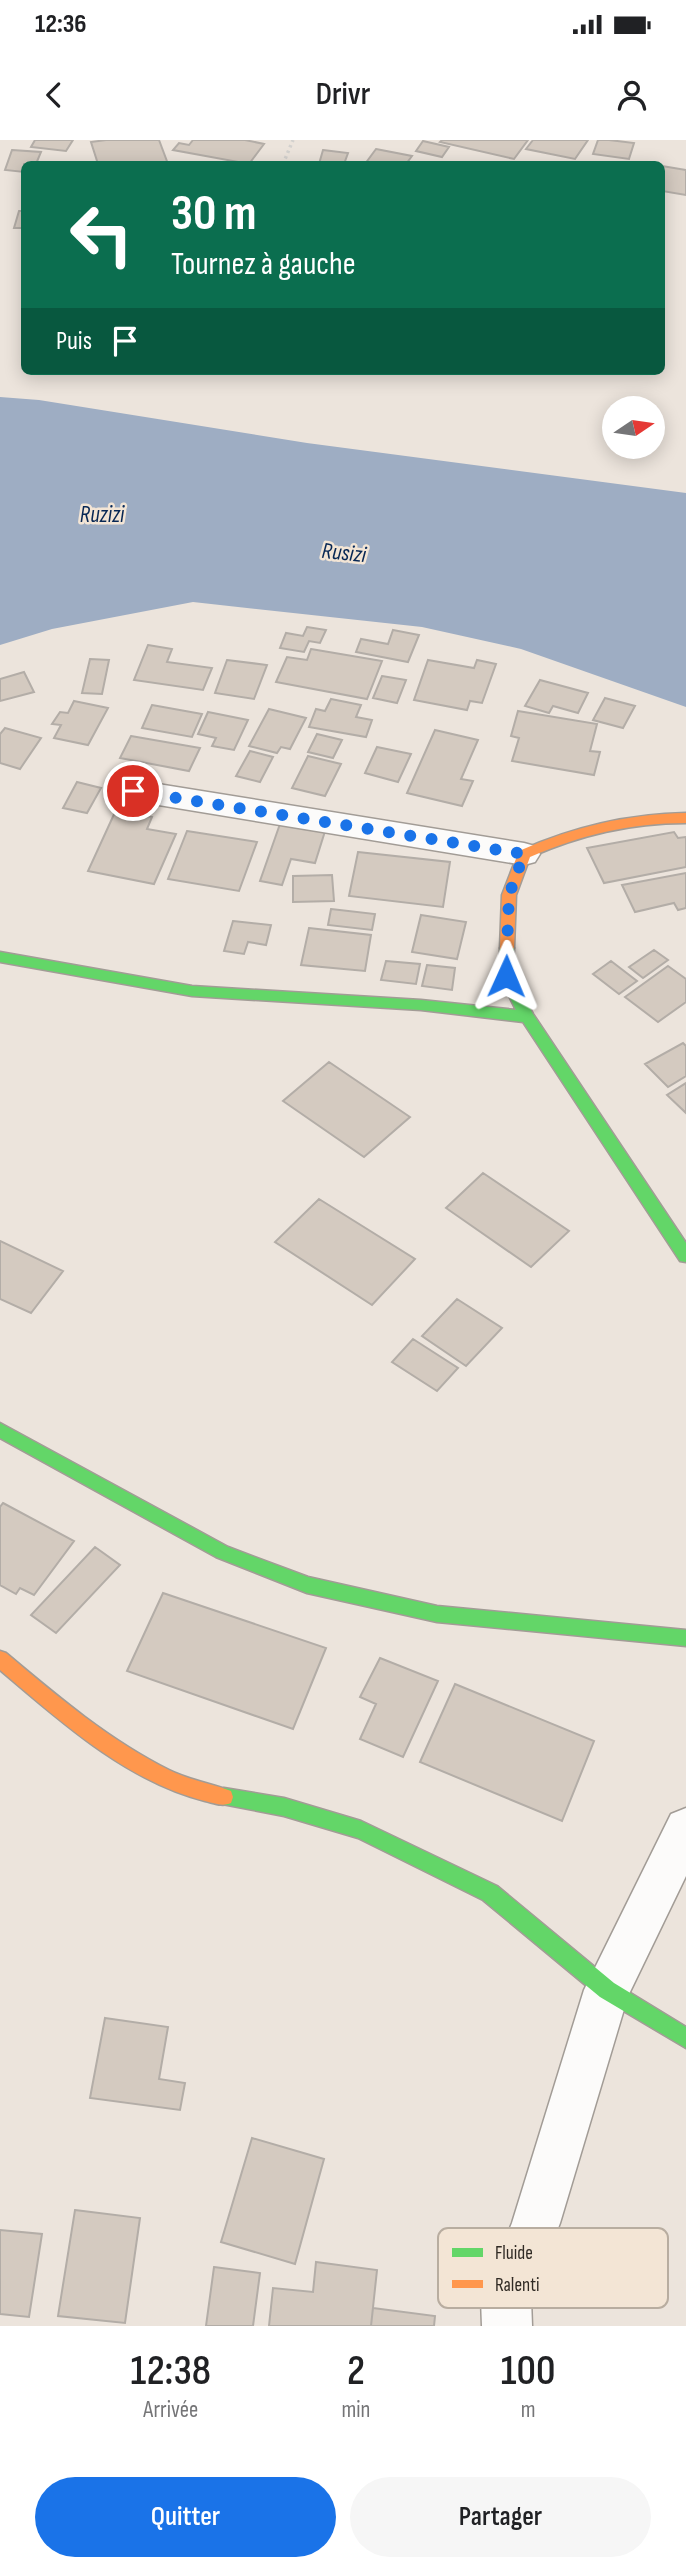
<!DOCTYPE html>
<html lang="fr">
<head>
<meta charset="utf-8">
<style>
  body { margin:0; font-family:"Sofia Sans Condensed",sans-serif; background:#f6f6f6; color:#202124; height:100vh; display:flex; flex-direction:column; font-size:26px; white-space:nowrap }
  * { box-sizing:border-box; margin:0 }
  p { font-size:23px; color:#757577 }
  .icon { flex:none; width:38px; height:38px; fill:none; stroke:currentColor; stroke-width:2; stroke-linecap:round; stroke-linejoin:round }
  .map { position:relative; height:2186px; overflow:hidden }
  .drawer { display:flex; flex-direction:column; background:#fff; flex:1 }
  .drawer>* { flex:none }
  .banner { position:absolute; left:21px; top:21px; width:644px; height:214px; border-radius:10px; box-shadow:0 4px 18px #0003; background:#0b6e4f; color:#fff; overflow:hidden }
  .needle { width:46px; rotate:77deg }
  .fabs { position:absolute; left:602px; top:256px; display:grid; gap:14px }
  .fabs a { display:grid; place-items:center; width:63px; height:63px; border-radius:50%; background:#fff; box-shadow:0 4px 18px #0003; font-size:35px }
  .pin { position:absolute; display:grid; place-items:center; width:60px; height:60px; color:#fff; margin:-30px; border:4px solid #fff; border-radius:50%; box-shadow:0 2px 7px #0007 }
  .me { position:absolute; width:77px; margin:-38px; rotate:1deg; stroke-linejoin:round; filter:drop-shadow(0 0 5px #0008) }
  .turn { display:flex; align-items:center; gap:24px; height:147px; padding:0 35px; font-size:32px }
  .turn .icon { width:91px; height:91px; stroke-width:2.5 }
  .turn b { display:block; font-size:49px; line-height:60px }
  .then { display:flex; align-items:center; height:66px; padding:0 35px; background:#0003; gap:14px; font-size:26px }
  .eta { display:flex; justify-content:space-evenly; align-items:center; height:119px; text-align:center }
  .eta b { font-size:42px; font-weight:600; line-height:49px }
  .primary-button { display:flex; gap:14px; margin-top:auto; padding:14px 35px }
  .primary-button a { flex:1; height:80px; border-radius:42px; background:#1a73e8; color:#fff; font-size:28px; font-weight:600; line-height:80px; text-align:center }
  .primary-button a+a { background:#f6f6f6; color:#202124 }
  .status { display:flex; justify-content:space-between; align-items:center; height:49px; padding:0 35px; background:#fff; direction:ltr }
  .status svg { height:19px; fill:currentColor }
  header { display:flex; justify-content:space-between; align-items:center; height:91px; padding:0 35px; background:#fff; font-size:32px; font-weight:600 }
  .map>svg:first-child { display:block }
  .water { fill:#9eadc3 }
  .building { fill:#d4cac0; stroke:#b3ada7; stroke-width:2 }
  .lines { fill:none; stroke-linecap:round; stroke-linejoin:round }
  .street-casing { stroke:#a29c96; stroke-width:3 }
  .fast-casing { stroke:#a29c96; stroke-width:3 }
  .slow-casing { stroke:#a29c96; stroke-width:3 }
  .path { stroke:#d3d1ce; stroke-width:3.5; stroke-dasharray:2.5 3.5; stroke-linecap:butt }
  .street { fill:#fcfbfa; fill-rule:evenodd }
  .fast { fill:#63d668; fill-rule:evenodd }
  .slow { fill:#ff974d; fill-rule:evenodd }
  .route { stroke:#1a73e8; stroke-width:12; stroke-dasharray:0 21.6 }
  .labels { text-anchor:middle; stroke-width:5; stroke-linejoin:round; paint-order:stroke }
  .far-water-label { font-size:23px; font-style:italic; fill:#072754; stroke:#f3e5d5 }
  .key { fill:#f3e5d5; stroke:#b8ada0; stroke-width:2 }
  .key-label { font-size:19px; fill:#302a24 }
</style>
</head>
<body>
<div class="status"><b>12:36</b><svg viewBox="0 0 49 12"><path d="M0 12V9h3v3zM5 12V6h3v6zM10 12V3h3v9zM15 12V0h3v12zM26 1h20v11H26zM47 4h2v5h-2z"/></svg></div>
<header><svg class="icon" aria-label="back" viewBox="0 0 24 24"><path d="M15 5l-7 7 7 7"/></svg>Drivr<svg class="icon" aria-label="person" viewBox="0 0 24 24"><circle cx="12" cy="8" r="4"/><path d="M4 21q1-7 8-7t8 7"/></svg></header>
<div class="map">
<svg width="686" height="2186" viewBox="0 0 686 2186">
  <rect width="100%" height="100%" fill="#ece4dc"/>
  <path class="water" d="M0 257 39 260 307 303 686 353V567L521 509 422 487 193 462 52 489 0 505Z"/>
  <path class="building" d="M35 0H73L66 11 31 7Z
    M106 0H159L168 24H98L91 2Z
    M193 0H245L264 4 249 24 173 10 179 3 189 5Z
    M442 0H528L514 19 440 2Z
    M533 0H588L575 19 526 9Z
    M598 0H609L634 3 629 19 593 14Z
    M423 1 449 7 442 17 416 11Z
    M376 9 412 16 406 24H365Z
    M12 10 41 12 36 24H24V32L5 30Z
    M323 10 348 13 344 24H319Z
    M662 26 686 30V55L662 51Z
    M19 71H24V88H14Z
    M307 487 326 490 320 503 309 501 304 512 280 508 286 493 303 496Z
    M393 490 419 495 408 522 356 512 361 499 388 504Z
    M148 505 172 509 167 522 212 528 203 550 134 540Z
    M311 509 382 521 367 559 276 542 287 517 307 520Z
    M90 519 109 520 102 554 82 553Z
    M227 520 267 525 254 559 215 553Z
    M428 520 474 528 477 520 496 524 482 563 470 561 467 570 414 560Z
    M24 532 34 552 0 561V539Z
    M382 536 406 540 397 563 373 558Z
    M540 540 588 553 578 573 553 566 549 573 525 566Z
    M605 558 635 566 623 588 593 580Z
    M331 559 361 565 356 577 372 580 366 597 309 587 316 569 325 571Z
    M74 561 108 568 88 605 54 598 61 585 52 584 60 572 68 573Z
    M152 565 202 574 192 597 142 588Z
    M269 569 306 578 290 609 281 607 277 613 249 606Z
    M518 571 597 584 590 611 600 612 594 635 512 621 519 598 511 596Z
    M208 572 248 580 234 610 212 606 216 598 198 594Z
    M5 588 41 598 20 629 0 623V594Z
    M435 590 478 600 461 639 473 641 462 666 407 653Z
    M317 594 342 600 333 618 308 612Z
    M131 596 200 608 189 631 120 618Z
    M377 607 411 614 398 642 365 633Z
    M250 611 273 617 260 642 236 636Z
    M308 616 341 624 325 656 292 648Z
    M77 642 101 648 87 673 63 668Z
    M116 670 152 677 147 689 176 694 154 744 88 731Z
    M281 681 326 688 315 723 291 719 282 745 260 741Z
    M187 691 257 702 239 751 168 739Z
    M674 692 678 698 686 697V727L604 743 587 708Z
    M358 712 450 722 443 767 349 756Z
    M686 733V768L678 770 674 763 635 772 622 745Z
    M332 735 334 761 293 762V736Z
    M331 769 375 774 372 790 328 785Z
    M421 775 466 782 457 819 412 812Z
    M233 781 271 785 266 805 248 802 244 814 224 811Z
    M309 788 371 795 365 831 301 825Z
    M654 810 668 820 643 838 629 827Z
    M386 821 420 824 416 844 381 840Z
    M611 821 637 841 619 854 593 834Z
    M427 825 455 828 452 850 422 846Z
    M668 826 686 839V862L658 882 625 857Z
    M683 903 686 906V936L668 947 645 924Z
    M329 922 410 977 364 1017 283 961Z
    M686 943V973L667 955Z
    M483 1033 569 1091 531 1127 446 1068Z
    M319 1059 415 1119 372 1165 275 1102Z
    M0 1101 63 1131 31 1173 0 1159Z
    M457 1159 502 1188 466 1226 422 1196Z
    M413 1199 458 1228 437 1251 392 1222Z
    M3 1363 74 1401 34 1455 20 1448 16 1454 0 1445V1367Z
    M95 1407 120 1425 56 1493 31 1475Z
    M163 1453 326 1508 293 1589 127 1531Z
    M380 1518 438 1541 403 1617 360 1599 376 1564 360 1557Z
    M455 1544 594 1601 562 1681 420 1622Z
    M105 1878 168 1887 159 1939 185 1943 180 1970 90 1958Z
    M252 1998 324 2019 295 2124 221 2102Z
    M75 2070 140 2078 125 2183 58 2176Z
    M0 2090 42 2094 29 2177 0 2174Z
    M316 2122 377 2130 371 2186H269L273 2148 313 2152Z
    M214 2127 260 2133 253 2186H206Z
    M373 2168 435 2176 434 2186H371Z"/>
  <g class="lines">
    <defs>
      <path id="street" d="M133 640 524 703 535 706 540 714 535 722 524 725 122 659 117 651 122 643Z
        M686 1668V1736L628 1856 560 2083 531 2159 532 2186H482L481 2159 512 2083 584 1850 671 1674Z"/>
      <path id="fast" d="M507 803 514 808 513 836 533 874 686 1103V1122L680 1121 523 882 421 870 192 856 0 822V812L192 846 421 860 516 870 499 836 500 808Z
        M0 1283 228 1407 308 1437 437 1466 686 1490V1506L437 1482 307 1453 216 1417 0 1298Z
        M224 1648 284 1658 361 1681 497 1746 614 1843 686 1887V1908L600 1857 483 1760 358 1698 284 1676 217 1663 215 1657 217 1651Z"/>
      <path id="slow" d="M686 673V683C630 683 581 695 530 717L516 755 514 808 507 813 502 812 500 808 502 755 519 711C573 687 627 674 686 673Z
        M0 1511 6 1513C57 1556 109 1600 169 1630 189 1640 210 1643 231 1651L233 1657 231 1663C222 1667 214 1663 205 1661 126 1641 60 1581 0 1530Z"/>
    </defs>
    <use href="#street" class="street-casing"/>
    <use href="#fast" class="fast-casing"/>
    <use href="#slow" class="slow-casing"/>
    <path class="path" d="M283 24 293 0"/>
    <use href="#street" class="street"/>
    <use href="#fast" class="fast"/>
    <use href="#slow" class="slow"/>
  </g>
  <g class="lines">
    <path class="route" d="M133 651 524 714 509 755 506 836"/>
  </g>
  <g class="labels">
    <g class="far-water-label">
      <text x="102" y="382">Ruzizi</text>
      <text transform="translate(344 412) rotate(6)" y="8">Rusizi</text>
    </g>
  </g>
  <rect x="438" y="2088" width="230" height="80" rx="10" class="key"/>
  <rect x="452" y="2108" width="31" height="9" fill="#63d668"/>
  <rect x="452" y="2140" width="31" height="8" fill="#ff974d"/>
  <g class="key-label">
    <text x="495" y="2119">Fluide</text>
    <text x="495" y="2151">Ralenti</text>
  </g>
</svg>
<div class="fabs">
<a><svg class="needle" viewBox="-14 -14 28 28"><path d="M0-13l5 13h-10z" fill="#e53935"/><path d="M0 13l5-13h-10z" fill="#757577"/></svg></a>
</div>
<div class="pin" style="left:133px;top:651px;background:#d93025"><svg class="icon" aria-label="arrive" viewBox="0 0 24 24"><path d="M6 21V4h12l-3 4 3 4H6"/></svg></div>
<svg class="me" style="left:506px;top:836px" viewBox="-20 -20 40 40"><path d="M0-17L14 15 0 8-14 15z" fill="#1a73e8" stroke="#fff" stroke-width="4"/></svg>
<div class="banner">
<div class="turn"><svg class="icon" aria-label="left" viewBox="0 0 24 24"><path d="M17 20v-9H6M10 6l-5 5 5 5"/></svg><div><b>30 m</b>Tournez à gauche</div></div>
<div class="then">Puis<svg class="icon" aria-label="arrive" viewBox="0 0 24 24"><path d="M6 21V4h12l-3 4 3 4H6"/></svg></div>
</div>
</div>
<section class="drawer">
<div class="eta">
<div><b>12:38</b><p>Arrivée</p></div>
<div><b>2</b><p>min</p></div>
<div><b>100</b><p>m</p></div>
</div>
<div class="primary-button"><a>Quitter</a><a>Partager</a></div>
</section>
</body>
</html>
